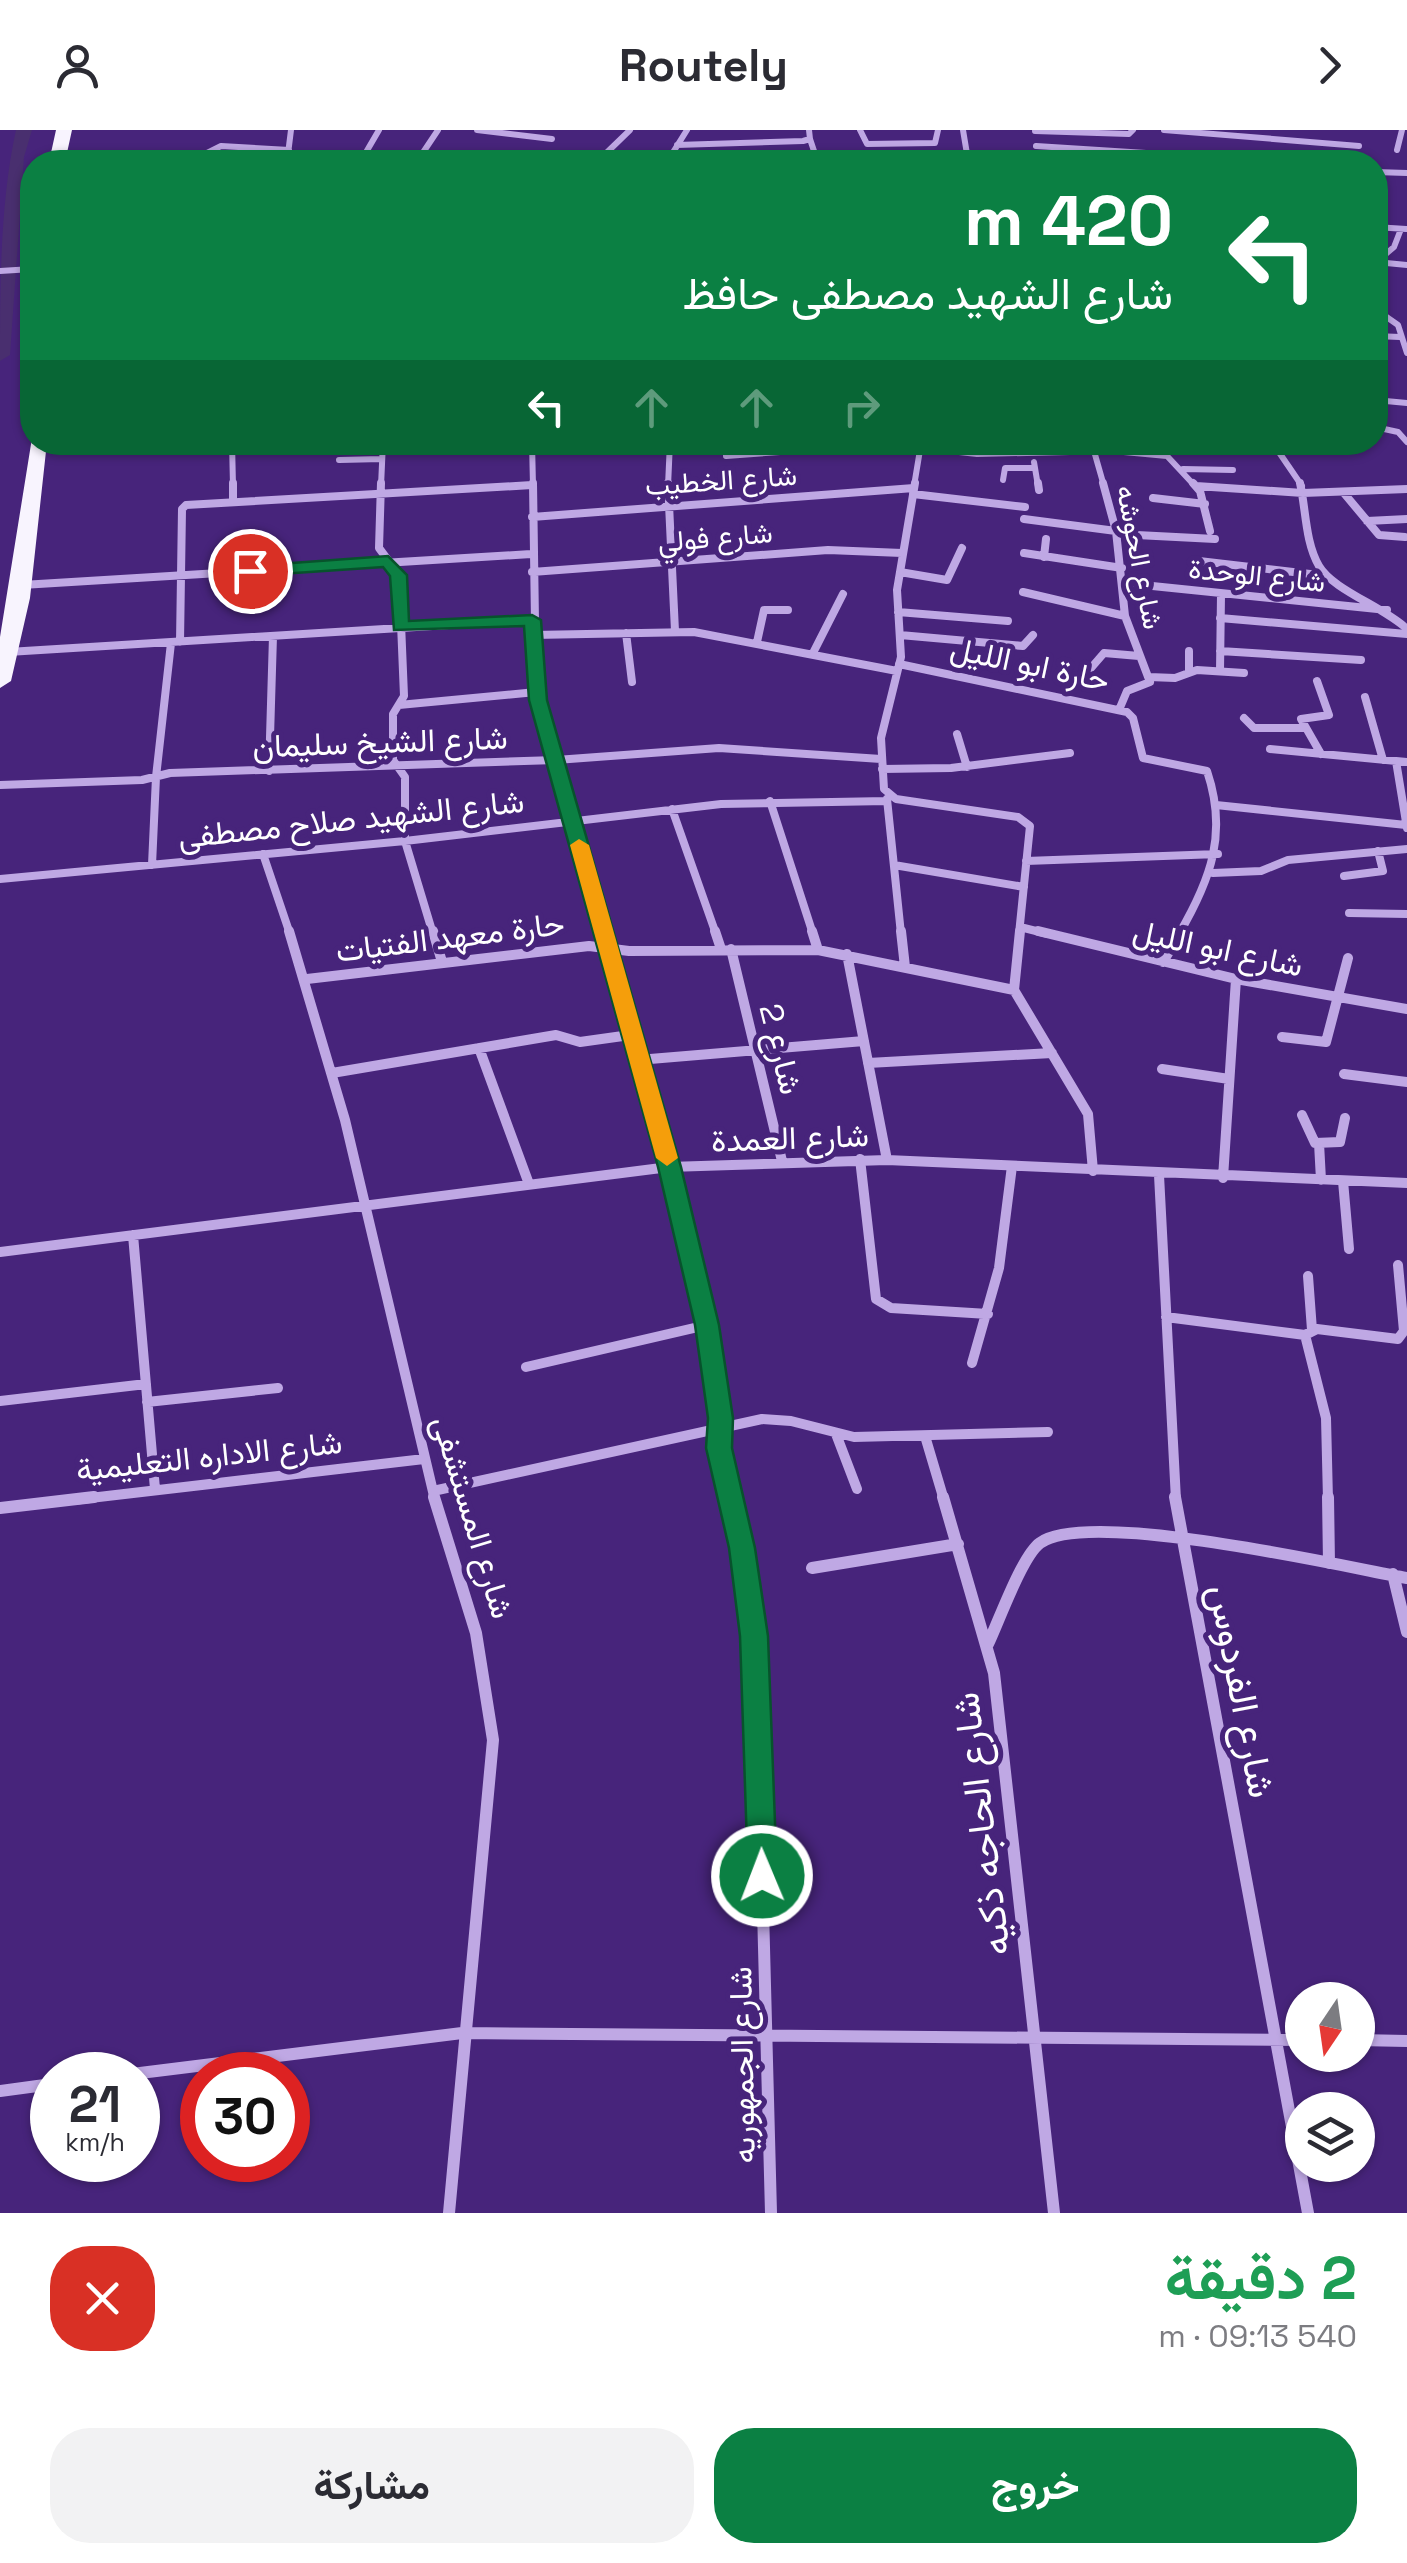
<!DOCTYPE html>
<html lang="ar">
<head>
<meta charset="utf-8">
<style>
  body { margin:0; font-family:"Space Grotesk",Vazirmatn,sans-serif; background:#f2f2f3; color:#2b2b33; direction:rtl; height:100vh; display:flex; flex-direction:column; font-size:38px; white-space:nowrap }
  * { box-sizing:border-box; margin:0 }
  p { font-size:32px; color:#7c7c81 }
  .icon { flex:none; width:55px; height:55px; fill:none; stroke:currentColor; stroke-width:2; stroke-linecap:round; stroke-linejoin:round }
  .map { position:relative; height:2083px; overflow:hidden; direction:ltr }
  .panel { display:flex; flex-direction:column; background:#fff; flex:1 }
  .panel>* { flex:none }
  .top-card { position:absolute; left:20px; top:20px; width:1368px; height:305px; border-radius:40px; box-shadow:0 2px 8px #0004; direction:rtl; background:#0b8043; color:#fff; overflow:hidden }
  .needle { width:65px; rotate:193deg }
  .buttons { position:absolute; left:1285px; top:1852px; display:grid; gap:20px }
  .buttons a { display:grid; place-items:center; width:90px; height:90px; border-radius:50%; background:#fff; box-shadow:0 2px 8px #0004; font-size:50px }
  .speed { position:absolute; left:30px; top:1922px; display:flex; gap:20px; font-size:50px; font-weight:700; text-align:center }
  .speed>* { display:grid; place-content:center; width:130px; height:130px; border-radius:50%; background:#fff; box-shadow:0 2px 8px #0004; line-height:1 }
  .speed small { font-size:25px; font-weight:400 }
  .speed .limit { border:15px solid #d22; background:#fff; color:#111 }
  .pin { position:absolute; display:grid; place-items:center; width:85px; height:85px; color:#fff; margin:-42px; border:5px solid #fff; border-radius:50%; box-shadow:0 2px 10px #0007 }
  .me { position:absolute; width:110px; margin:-55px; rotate:359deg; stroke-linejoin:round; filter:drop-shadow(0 0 8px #0008) }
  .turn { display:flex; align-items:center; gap:35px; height:210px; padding:0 50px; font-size:45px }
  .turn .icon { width:130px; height:130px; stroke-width:2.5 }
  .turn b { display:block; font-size:70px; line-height:85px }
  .lanes { display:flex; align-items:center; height:95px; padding:0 50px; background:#0003; justify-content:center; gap:50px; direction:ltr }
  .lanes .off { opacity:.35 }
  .round { display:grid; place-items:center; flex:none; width:105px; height:105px; border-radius:40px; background:#f2f2f3 }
  .summary { display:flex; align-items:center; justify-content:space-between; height:170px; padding:0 50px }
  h1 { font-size:60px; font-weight:700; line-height:75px; color:#1e9e55 }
  .button { display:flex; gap:20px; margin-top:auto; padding:20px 50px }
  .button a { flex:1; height:115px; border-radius:40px; background:#0b8043; color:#fff; font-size:40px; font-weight:700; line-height:115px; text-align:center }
  .button a+a { background:#f2f2f3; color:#2b2b33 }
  header { display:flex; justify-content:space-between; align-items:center; height:130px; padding:0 50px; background:#fff; font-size:45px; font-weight:700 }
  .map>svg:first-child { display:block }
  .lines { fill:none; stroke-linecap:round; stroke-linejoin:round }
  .canal { fill:#492f6f; fill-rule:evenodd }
  .minor-far3 { stroke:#bfa8e4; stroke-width:6 }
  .minor-far2 { stroke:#bfa8e4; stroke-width:8 }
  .minor-far1 { stroke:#bfa8e4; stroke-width:10 }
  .minor { stroke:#bfa8e4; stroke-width:12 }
  .trunk { fill:#f8f4fe; fill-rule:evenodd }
  .route { fill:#0b8043; stroke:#07532c; stroke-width:2.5 }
  .slow { fill:#f59e0b }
  .labels { text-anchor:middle; stroke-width:10; stroke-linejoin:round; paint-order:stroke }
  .far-street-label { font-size:28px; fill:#fff; stroke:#47247b }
  .street-label { font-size:32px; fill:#fff; stroke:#47247b }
  .near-street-label { font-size:38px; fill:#fff; stroke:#47247b }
</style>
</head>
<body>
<header><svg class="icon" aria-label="forward" viewBox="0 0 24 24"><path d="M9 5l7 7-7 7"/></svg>Routely<svg class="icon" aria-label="person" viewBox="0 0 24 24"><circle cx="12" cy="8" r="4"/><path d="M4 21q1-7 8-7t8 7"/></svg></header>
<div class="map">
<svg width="1407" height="2083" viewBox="0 0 1407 2083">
  <rect width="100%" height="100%" fill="#47247b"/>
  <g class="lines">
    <path class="canal" d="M16 0H32L24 27 10 225 0 231C0 156 0 72 16 0Z"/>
    <path class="minor-far3" d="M477 0 552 9
      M860 0 867 14 935 13 938 0
      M963 0 968 30
      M1164 0 1359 16
      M1035 1 1129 4 1133 0
      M810 9 817 30
      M677 15 803 11 810 9 809 0
      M1036 16 1287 32
      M1397 20 1402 0
      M288 24 291 0
      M365 24 379 0
      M606 26 661 32
      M418 30 438 0
      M112 32 197 28 221 16 289 20
      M265 32 326 23 444 32
      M597 32 630 0
      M667 32 687 0
      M1375 42 1407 43
      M1375 62H1383
      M1375 97 1406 99
      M1376 132 1407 135
      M1375 133 1394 117 1401 99
      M0 141 32 139
      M1375 173 1378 181 1398 195 1407 223
      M1375 206 1400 207
      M1375 270 1407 273
      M1375 297 1398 302 1407 312
      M232 312 233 356
      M532 312 533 356
      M870 312 977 324 1113 321 1167 326
      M1154 312 1195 356
      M1272 312 1302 356
      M37 318 123 312
      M1094 321 1104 356
      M443 322 532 318
      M726 326 780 322 786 312
      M339 330 382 329
      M1034 332 1038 356
      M1183 339 1233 340
      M1003 350 1005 338H1035
      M381 356 383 312
      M517 356 532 355
      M668 356 670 312
      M914 356 920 320"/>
    <path class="minor-far2" d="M233 353V370
      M381 353 379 418 399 445 404 566 393 584V630L405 647V711L433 804
      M533 353 536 562 604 804
      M668 353 675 501
      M915 353 897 460 901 527 881 608 884 659 896 669 1018 687 1030 696 1019 804
      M1038 353 1039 360
      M1103 353 1116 401 1125 486 1150 552 1127 561 1119 580
      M1193 353 1200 361 1210 401
      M1300 353C1306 379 1305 412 1319 436 1333 460 1384 477 1407 499
      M1196 356 1303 363 1407 359
      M1343 362 1379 405 1405 407
      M913 364 1025 377
      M1153 368 1205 374
      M532 387 914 358
      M1024 389 1116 401
      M1367 391 1407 389
      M1117 404 1215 409
      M1024 423 1122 438
      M1044 427 1046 409
      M1199 431 1327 446
      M532 442 828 420 902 423
      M900 442 947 450 962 418
      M1123 453 1387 480
      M22 455 531 424
      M1023 462 1125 486
      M898 482 1008 491
      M1220 488 1407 504
      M626 503 632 552
      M533 505 694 502 897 541
      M900 505 1023 516 1033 505
      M180 512 182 379 186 375 532 355
      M757 512 764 480H788
      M1189 521V542
      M1220 521 1361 530
      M8 522 532 490
      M813 523 843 464
      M899 534 1127 582 1133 588 1143 628 1207 641C1228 703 1211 749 1179 804
      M1091 538 1104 523 1139 526
      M1220 541 1221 465
      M1149 547 1175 548 1197 540 1244 543
      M1317 551 1329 585 1301 589 1321 624
      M1365 567 1383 630
      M399 575 536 562
      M1244 588 1254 598H1306
      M957 604 967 637
      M1270 619 1407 632
      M1396 631 1407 698
      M882 639 951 638 1070 623
      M269 641 273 506
      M0 655 142 650 170 643 556 630 719 618 881 629
      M887 669 901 804
      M770 671 813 804
      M1216 675 1406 695
      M672 679 716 804
      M263 724 290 804
      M1026 731 1218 724
      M152 735 156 647 171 513
      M894 735 1024 757
      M1213 743 1261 741 1288 730 1407 719
      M1344 746 1383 741 1378 721
      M0 749 405 711 721 674 887 671
      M1349 783 1407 784
      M1020 797 1048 804"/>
    <path class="minor-far1" d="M289 801 345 990 435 1370
      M433 801 442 832
      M603 801C639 932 681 1062 707 1195 718 1254 718 1312 730 1370
      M715 801 721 819
      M812 801 818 820
      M901 801 905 837
      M1020 801 1014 860 1088 984 1093 1041
      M1038 801 1236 849 1407 879
      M731 819 782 1031
      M847 824 887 1030
      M1163 832 1181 801
      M307 849 589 816 629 821 818 820 1014 860
      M1282 907 1326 912 1348 828
      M479 918 529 1054
      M638 930 864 911
      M868 933 1052 923
      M1162 939 1229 949
      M332 943 556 905 580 912 630 905
      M1344 944 1407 952
      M1302 985 1315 1013 1340 1012 1345 988
      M1319 1013 1321 1050
      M860 1029 876 1169 891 1178 988 1184
      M1159 1045 1176 1370
      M1223 1048 1236 849
      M1343 1051 1349 1119
      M133 1105 155 1359
      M0 1122 669 1037 887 1030 1407 1053
      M1308 1146 1312 1200
      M1166 1187 1305 1205
      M972 1233 999 1138 1012 1036
      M526 1237 707 1195
      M0 1271 146 1254
      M147 1272 278 1258
      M836 1304 857 1359
      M925 1306 944 1370
      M433 1361 762 1289 791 1291 854 1307 1048 1302
      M73 1370 424 1329
      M1328 1370 1326 1288 1305 1205 1317 1199 1398 1209 1404 1201 1398 1135"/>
    <path class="minor" d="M434 1367 476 1503 493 1610 449 2083
      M729 1367 749 1461 757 1552 771 2083
      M943 1367 994 1543 1054 2083
      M1175 1367 1308 2083
      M1328 1367 1329 1433
      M0 1378 94 1367
      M812 1438 958 1414
      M1393 1444 1407 1502
      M988 1514C999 1491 1022 1426 1040 1413 1088 1378 1341 1436 1407 1448
      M1358 1910 1407 1911
      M124 1945 462 1903 1302 1910
      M0 1961 52 1954"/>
    <path class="trunk" d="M56 0H72L65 32H49Z
      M32 308V312H47L30 468 11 551 0 558V507Z"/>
  </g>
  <path class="route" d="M388 426 407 445 409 491 532 485 541 490 547 570 681 1037 719 1195 733 1288 732 1318 755 1418 768 1506 777 1746 773 1756 762 1760 752 1756 748 1746 740 1506 729 1418 706 1318 708 1288 695 1195 658 1037 529 570 524 496 394 500 390 446 383 437 250 446 242 441 250 436Z"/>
  <path class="slow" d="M579 709 589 715 678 1028 667 1036 656 1028 570 715Z"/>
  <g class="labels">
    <g class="far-street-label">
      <text transform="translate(721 350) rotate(-4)" y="10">شارع الخطيب</text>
      <text transform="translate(715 407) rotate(-5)" y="10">شارع فولي</text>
      <text transform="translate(1140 427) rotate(79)" y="10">شارع الحوشه</text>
      <text transform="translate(1257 445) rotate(6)" y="10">شارع الوحدة</text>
    </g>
    <g class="street-label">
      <text transform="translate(1030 534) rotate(12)" y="11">حارة ابو الليل</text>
      <text transform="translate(380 612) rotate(-2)" y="11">شارع الشيخ سليمان</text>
      <text transform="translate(351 689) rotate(-6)" y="11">شارع الشهيد صلاح مصطفى</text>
      <text transform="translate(450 807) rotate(-7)" y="11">حارة معهد الفتيات</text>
      <text transform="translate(1218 818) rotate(12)" y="11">شارع ابو الليل</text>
      <text transform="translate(781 919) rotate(76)" y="11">شارع 2</text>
      <text transform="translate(790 1008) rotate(-2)" y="11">شارع العمدة</text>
      <text transform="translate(209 1326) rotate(-6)" y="11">شارع الاداره التعليمية</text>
      <text transform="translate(473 1387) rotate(73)" y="11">شارع المستشفى</text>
      <text transform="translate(742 1935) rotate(-91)" y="11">شارع الجمهوريه</text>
    </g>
    <g class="near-street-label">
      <text transform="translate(1242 1561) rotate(79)" y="13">شارع الفردوس</text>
      <text transform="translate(981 1694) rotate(-97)" y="13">شارع الحاجه ذكيه</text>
    </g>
  </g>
</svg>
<div class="buttons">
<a><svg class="needle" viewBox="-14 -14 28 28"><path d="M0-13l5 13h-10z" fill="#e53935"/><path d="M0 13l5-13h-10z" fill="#7c7c81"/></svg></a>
<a><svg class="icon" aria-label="layers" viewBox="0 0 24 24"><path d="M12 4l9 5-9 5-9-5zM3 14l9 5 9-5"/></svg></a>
</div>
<div class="speed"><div>21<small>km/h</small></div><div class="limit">30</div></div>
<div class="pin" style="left:250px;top:441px;background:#d93025"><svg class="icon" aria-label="arrive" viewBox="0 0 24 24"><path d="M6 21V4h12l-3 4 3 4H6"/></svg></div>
<svg class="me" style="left:762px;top:1746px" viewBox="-20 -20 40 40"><circle r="17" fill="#0b8043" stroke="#fff" stroke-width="3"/><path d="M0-11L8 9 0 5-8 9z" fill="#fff"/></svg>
<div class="top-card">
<div class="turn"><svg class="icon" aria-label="left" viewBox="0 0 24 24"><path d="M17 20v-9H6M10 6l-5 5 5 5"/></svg><div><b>420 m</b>شارع الشهيد مصطفى حافظ</div></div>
<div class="lanes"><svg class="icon" aria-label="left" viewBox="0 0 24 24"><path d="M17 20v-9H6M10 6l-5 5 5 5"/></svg><svg class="icon off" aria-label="ahead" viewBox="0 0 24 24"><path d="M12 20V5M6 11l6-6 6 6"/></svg><svg class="icon off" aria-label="ahead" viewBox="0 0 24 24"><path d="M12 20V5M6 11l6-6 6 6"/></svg><svg class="icon off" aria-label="right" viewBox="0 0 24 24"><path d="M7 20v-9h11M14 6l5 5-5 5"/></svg></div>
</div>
</div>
<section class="panel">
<div class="summary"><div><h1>2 دقيقة</h1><p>540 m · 09:13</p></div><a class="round" style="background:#d93025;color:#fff"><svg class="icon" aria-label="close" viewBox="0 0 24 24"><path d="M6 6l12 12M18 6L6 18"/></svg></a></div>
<div class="button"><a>خروج</a><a>مشاركة</a></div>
</section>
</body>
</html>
